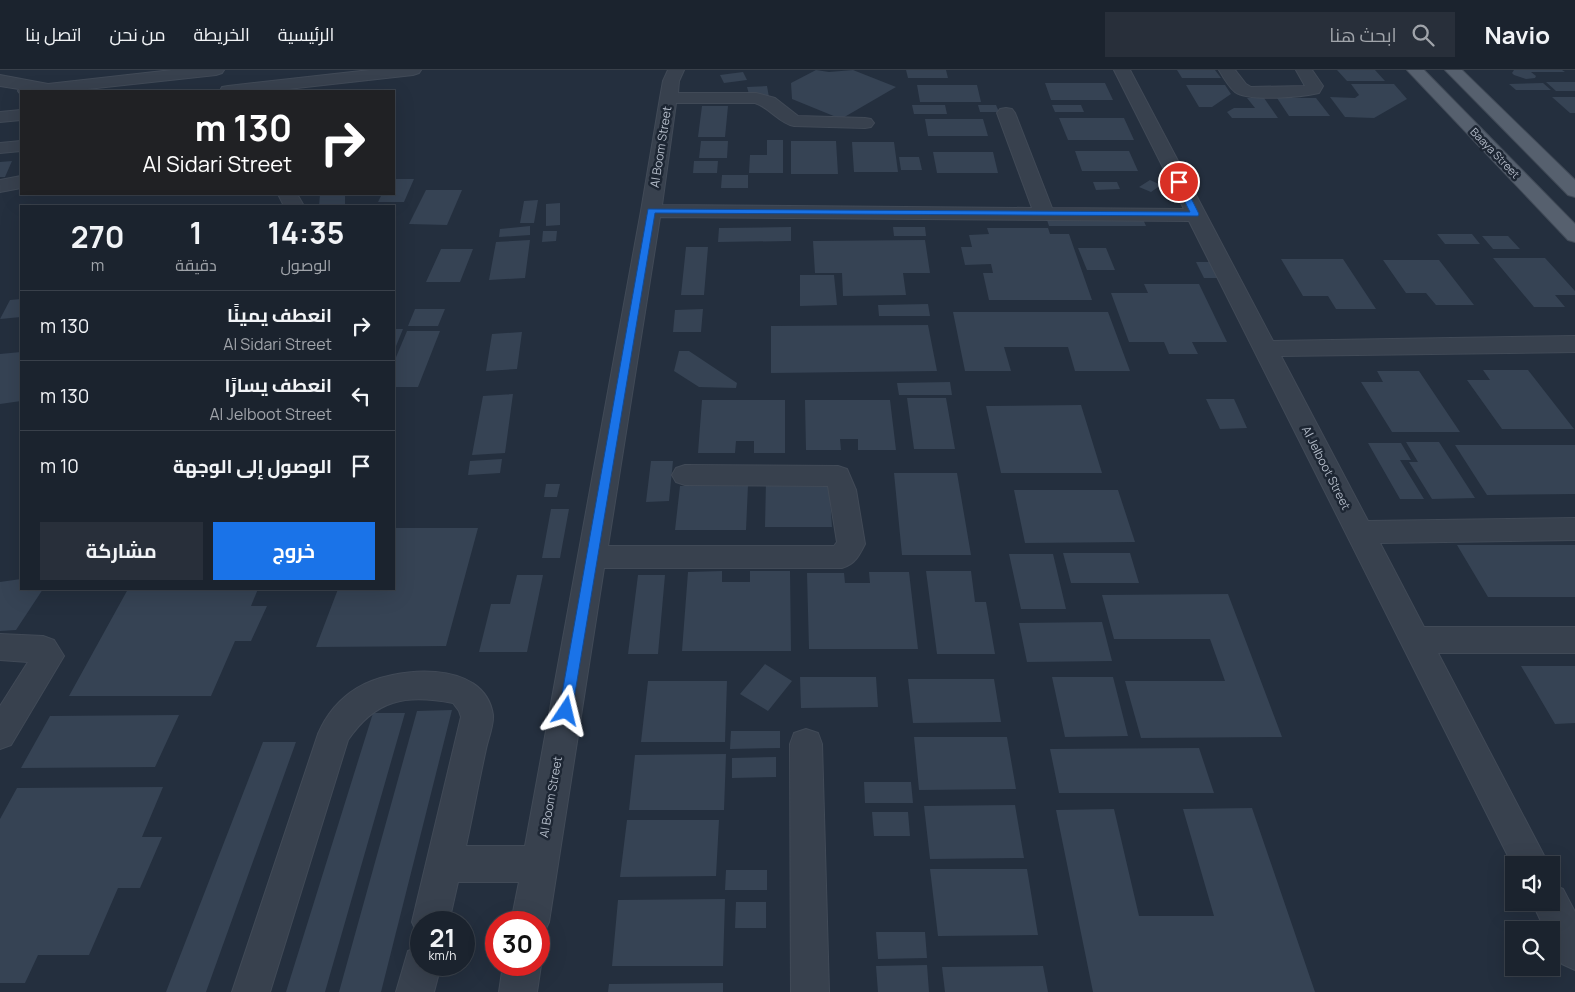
<!DOCTYPE html>
<html lang="ar">
<head>
<meta charset="utf-8">
<style>
  body { margin:0; font-family:Manrope,Cairo,sans-serif; background:#282f3a; color:#f1f3f6; direction:rtl; height:100vh; display:flex; flex-direction:column; font-size:19px; white-space:nowrap }
  * { box-sizing:border-box; margin:0 }
  p { font-size:16px; color:#a0a4aa }
  .icon { flex:none; width:28px; height:28px; fill:none; stroke:currentColor; stroke-width:2; stroke-linecap:round; stroke-linejoin:round }
  .map { position:relative; flex:1; overflow:hidden; direction:ltr }
  .drawer { position:absolute; left:20px; top:135px; width:375px; height:385px; display:flex; flex-direction:column; background:#1b232e; border-radius:0px; box-shadow:0 5px 20px #0002,0 0 0 1px #39404a; direction:rtl }
  .drawer>* { flex:none }
  .guide { position:absolute; left:20px; top:20px; width:375px; height:105px; border-radius:0px; box-shadow:0 5px 20px #0002,0 0 0 1px #39404a; direction:rtl; background:#202124; color:#fff; overflow:hidden }
  .buttons { position:absolute; left:1505px; top:786px; display:grid; gap:10px }
  .buttons a { display:grid; place-items:center; width:55px; height:55px; border-radius:0px; background:#1b232e; box-shadow:0 5px 20px #0002,0 0 0 1px #39404a; font-size:25px }
  .speed { position:absolute; left:410px; top:841px; display:flex; gap:10px; font-size:25px; font-weight:700; text-align:center }
  .speed>* { display:grid; place-content:center; width:65px; height:65px; border-radius:50%; background:#1b232e; box-shadow:0 5px 20px #0002,0 0 0 1px #39404a; line-height:1 }
  .speed small { font-size:12px; font-weight:400 }
  .speed .limit { border:8px solid #d22; background:#fff; color:#111 }
  .pin { position:absolute; display:grid; place-items:center; width:42px; height:42px; color:#fff; margin:-21px; border:2px solid #fff; border-radius:50%; box-shadow:0 1px 5px #0007 }
  .me { position:absolute; width:55px; margin:-28px; rotate:10deg; stroke-linejoin:round; filter:drop-shadow(0 0 4px #0008) }
  .turn { display:flex; align-items:center; gap:18px; height:105px; padding:0 20px; font-size:22px }
  .turn .icon { width:65px; height:65px; stroke-width:2.5 }
  .turn b { display:block; font-size:35px; line-height:42px }
  .eta { display:flex; justify-content:space-evenly; align-items:center; height:85px; text-align:center }
  .eta b { font-size:30px; font-weight:700; line-height:35px }
  .cta { display:flex; gap:10px; margin-top:auto; padding:10px 20px }
  .cta a { flex:1; height:58px; border-radius:0px; background:#1a73e8; color:#fff; font-size:20px; font-weight:700; line-height:58px; text-align:center }
  .cta a+a { background:#282f3a; color:#f1f3f6 }
  ul { padding:0; list-style:none }
  li { display:flex; align-items:center; gap:15px; height:70px; padding:0 20px; border-top:1px solid #39404a }
  li div { flex:1 }
  li b { display:block; font-size:19px }
  li em { font-style:normal }
  header { display:flex; align-items:center; gap:30px; box-sizing:border-box; height:70px; padding:0 25px; background:#1b232e; border-bottom:1px solid #39404a }
  header strong { font-size:24px }
  nav { display:flex; gap:28px; margin-inline-start:auto; font-size:18px }
  .search { width:350px; height:45px; background:#282f3a; display:flex; align-items:center; gap:12px; box-sizing:border-box; padding:0 18px; border-radius:0px; color:#a0a4aa; font-size:19px }
  .map>svg:first-child { display:block }
  .building { fill:#364354 }
  .lines { fill:none; stroke-linecap:round; stroke-linejoin:round }
  .minor-casing { stroke:#414a57; stroke-width:2 }
  .major-casing { stroke:#414a57; stroke-width:2 }
  .minor { fill:#38414e; fill-rule:evenodd }
  .major { fill:#56606e; fill-rule:evenodd }
  .route { fill:#1a73e8; stroke:#114b97 }
  .labels { text-anchor:middle; stroke-width:5; stroke-linejoin:round; paint-order:stroke }
  .far-street-label { font-size:11px; fill:#b4bcc9; stroke:#1d2633 }
  .street-label { font-size:12px; fill:#b4bcc9; stroke:#1d2633 }
</style>
</head>
<body>
<header>
<strong>Navio</strong>
<div class="search"><svg class="icon" aria-label="search" viewBox="0 0 24 24"><circle cx="10" cy="10" r="6"/><path d="M15 15l6 6"/></svg>ابحث هنا</div>
<nav><a>الرئيسية</a><a>الخريطة</a><a>من نحن</a><a>اتصل بنا</a></nav>
</header>
<div class="map">
<svg width="1575" height="922" viewBox="0 0 1575 922">
  <rect width="100%" height="100%" fill="#242f3e"/>
  <path class="building" d="M816 0 829 2 853 0 896 17 841 49 792 29 791 13Z
    M906 0H946L948 8H908Z
    M1177 0H1215L1221 8H1182Z
    M1337 0H1375L1385 11H1347Z
    M1514 0H1562L1565 2H1531L1536 6 1535 8 1526 9 1514 5 1512 3Z
    M743 2 747 10 724 13 720 5Z
    M1546 12H1575V21H1556Z
    M1045 13H1105L1113 30H1051Z
    M1543 13 1551 20H1516L1509 14Z
    M1351 14H1394L1407 29 1374 48 1345 47 1330 27 1355 28 1359 25Z
    M917 15H977L981 32H920Z
    M1186 15H1225L1231 24 1212 37H1199Z
    M767 16 769 27 750 28 747 17Z
    M1552 27H1575V43H1570Z
    M1247 28H1264L1278 48H1232L1227 42 1234 38H1255Z
    M1277 28H1316L1330 46H1289Z
    M912 35H945L947 44H914Z
    M978 35H996L999 42H980Z
    M1052 35H1081L1084 42H1055Z
    M702 36H728L725 67H698Z
    M1059 48H1124L1134 70H1068Z
    M925 49H983L988 66H928Z
    M767 70H783V103H749L750 85H767Z
    M701 71H728L727 88H699Z
    M791 71H836L838 104H791Z
    M852 72H894L898 102H854Z
    M1075 81H1129L1138 101H1082Z
    M933 82H993L998 103H937Z
    M899 87H919L922 100H901Z
    M12 91 5 107H0V92Z
    M694 91H718L717 103H693Z
    M722 105H748V118H721Z
    M394 109H414L404 132H378L382 124H394Z
    M1150 110 1161 115 1151 122 1139 117Z
    M1093 112H1117L1120 119 1096 120Z
    M426 120H462L447 155 409 154Z
    M320 124H345V136H319Z
    M538 130 534 153H520L524 131Z
    M560 133V155L546 156V134Z
    M1046 147H1142L1146 156H1049Z
    M530 156V165L499 167 500 159Z
    M791 157V171L718 172 719 158Z
    M893 157H925L926 166H894Z
    M987 158H1048L1050 164H1069L1092 230H989L983 203H993L991 194 965 195 961 177H972L969 165 989 164Z
    M543 161H557L556 171 542 172Z
    M1437 164H1472L1480 174H1445Z
    M1482 166H1508L1520 179H1493Z
    M530 170 525 208 489 210 496 172Z
    M925 170 930 203H903L906 225 843 226 842 203H815L813 171Z
    M686 177H708L704 225H681Z
    M1078 178H1106L1115 200H1087Z
    M441 179H473L460 212H426Z
    M1493 188H1545L1575 221V225H1555L1565 237H1534Z
    M1281 189H1343L1376 239H1336L1328 226H1303Z
    M1383 190H1439L1474 235H1436L1426 223H1406Z
    M1196 192H1213L1221 208H1204Z
    M800 205H834L837 235 800 236Z
    M1144 214H1199L1227 272H1192L1198 284H1169L1164 272H1129L1111 223H1148Z
    M21 229V247L0 249 10 230Z
    M928 234 930 246H879L878 235Z
    M415 239H445L438 256H408Z
    M703 239 701 262H673L675 240Z
    M953 242H1108L1130 301H1075L1068 277H1004L1011 301H965Z
    M928 255 937 301 771 303V256Z
    M394 259H403L394 281Z
    M407 261H440L418 317H394V292Z
    M522 262 517 299 486 301 492 264Z
    M679 281H689L737 313 736 318 699 317 674 301Z
    M21 282V331L0 334V284Z
    M1483 300H1528L1574 359H1502L1467 310H1490Z
    M1377 301H1419L1460 362H1392L1361 312H1383Z
    M950 312 952 325H899L897 313Z
    M513 324 505 383 472 385 483 326Z
    M907 328H946L955 379H914Z
    M1206 329H1234L1247 358 1220 359Z
    M702 330H785V383H754V371H736L735 383H698Z
    M805 330H890L896 380H858V369H840L841 380H806Z
    M1081 335 1102 403H1001L986 336Z
    M1406 372H1439L1475 428 1432 429 1409 392H1418Z
    M1368 373H1401L1411 390H1400L1424 429H1400Z
    M1455 375H1575V424L1487 425Z
    M502 389 500 403 468 405 470 391Z
    M651 391H673L669 431 646 432Z
    M894 403H957L971 485H902Z
    M766 411H829L832 457H765Z
    M546 414H560L557 427H544Z
    M748 415 746 460H675L680 416Z
    M1014 420H1118L1135 472 1025 473Z
    M551 439H569L560 488H542Z
    M394 458H478L446 576 316 577 338 519H394Z
    M1457 475H1575V527H1488Z
    M1063 483H1130L1139 513H1071Z
    M1009 484H1053L1066 539H1021Z
    M722 501V512H750V501H790L791 581H682L688 502Z
    M926 501H971L975 532H986L995 584H937Z
    M869 502H909L918 579H809L807 503H844L845 513H870Z
    M517 505H543L527 582H479L491 534H510Z
    M638 505H665L658 584H628Z
    M21 509V519H43L16 560 0 561V512Z
    M128 519H258L251 536H267L251 571H235L211 626H69Z
    M1228 524 1282 667 1141 668 1125 611H1225L1210 569H1114L1102 525Z
    M1102 552 1112 591 1027 592 1019 553Z
    M765 594 792 611 768 641 740 624Z
    M1521 596H1575V653L1555 654Z
    M800 607H876L878 637 801 638Z
    M1052 607H1113L1128 666 1065 667Z
    M908 609H994L1001 652 913 653Z
    M648 611H727L725 672H641Z
    M452 640 381 922H339L417 641Z
    M373 643H405L325 922H286Z
    M179 645 155 697 21 698 50 646Z
    M731 661H780V678L730 679Z
    M914 667H1007L1016 719 919 720Z
    M263 672H296L206 922H166Z
    M1199 678 1214 723H1059L1050 679Z
    M726 684 724 740H629L635 685Z
    M776 687V707L732 708V688Z
    M864 712H911L913 733H865Z
    M163 717 142 767H162L140 818H118L89 885H38L25 913H0V749L17 718Z
    M1015 735 1024 788 930 789 924 736Z
    M1252 738 1315 922H1093L1056 740 1114 739 1139 846H1214L1183 739Z
    M872 742H908L910 766H874Z
    M627 750H719L716 806 620 807Z
    M930 799H1027L1038 865 938 866Z
    M726 800H767V820H725Z
    M725 829 723 896H612L618 830Z
    M736 832H766V858H735Z
    M876 862H925L927 888 878 889Z
    M927 895 929 922H878L876 896Z
    M1043 896 1048 922H945L942 897Z
    M723 913V922H608L609 914Z"/>
  <g class="lines">
    <defs>
      <path id="minor" d="M172 0H224L222 3 216 5 69 21H21V25L18 21 19 19 0 16V5L48 14Z
        M370 0H421L419 3 413 5 270 21H220L222 17 228 16Z
        M668 0H684L679 11 678 23H756L775 28 798 46 865 48 871 49 874 53 871 57 865 58 794 56C779 53 770 38 755 33H676L662 135 1032 138 997 43 1000 39 1006 38 1012 39 1015 43 1052 138 1184 139 1114 0H1130L1273 271 1575 266V282L1281 286 1368 451 1575 448V470L1380 473 1424 557H1575V583H1438L1549 795H1514V798L1189 151 660 147 608 476H834L837 472 828 416 685 415 676 412 672 405 676 398 685 395 838 396 847 399 856 420 865 474C859 486 855 494 842 498H604L549 852 543 865 539 867V852H511L519 812H458L449 852H421V867L418 865 412 852 461 647 459 641 453 633C406 624 376 629 348 670L270 922H232L318 664C326 645 339 629 357 618 393 596 485 588 493 645 494 655 488 669 486 679 479 711 473 744 466 776H525L641 141 660 28 663 11Z
        M1219 0H1235L1246 14 1251 17 1305 16 1296 0H1312L1323 16 1319 23C1302 27 1249 32 1235 22 1229 17 1223 7 1219 0Z
        M21 40V50L0 52V42Z
        M21 71V81L0 83V73Z
        M21 106V118L0 122V110Z
        M278 124H297L304 136H284Z
        M0 564 43 566 54 570 64 586 11 675 0 679V636L28 592 0 590Z
        M806 659 818 663 822 674 829 922H791L790 674 794 663Z
        M1551 814 1563 819 1575 842V900L1562 894 1551 874V860H1545L1532 832H1551Z
        M421 876V895H441L434 922H396L408 881Z
        M539 889 541 895 537 922H499L503 895H539Z"/>
      <path id="major" d="M1407 0H1424L1575 154V172L1568 170Z
        M1445 0H1462L1575 110V127L1568 125Z"/>
    </defs>
    <use href="#minor" class="minor-casing"/>
    <use href="#major" class="major-casing"/>
    <use href="#minor" class="minor"/>
    <use href="#major" class="major"/>
  </g>
  <path class="route" d="M1176 111 1183 112 1199 144 1198 146 655 143 572 641 570 645 566 647 561 645 559 641 648 139 1190 142 1175 112Z"/>
  <g class="labels">
    <g class="far-street-label">
      <text transform="translate(1495 83) rotate(46)" y="4">Baaya Street</text>
    </g>
    <g class="street-label">
      <text transform="translate(661 77) rotate(-81)" y="4">Al Boom Street</text>
      <text transform="translate(1326 398) rotate(63)" y="4">Al Jelboot Street</text>
      <text transform="translate(551 727) rotate(-80)" y="4">Al Boom Street</text>
    </g>
  </g>
</svg>
<div class="buttons">
<a><svg class="icon" aria-label="sound" viewBox="0 0 24 24"><path d="M4 9h4l5-4v14l-5-4H4zM17 9q2 3 0 6"/></svg></a>
<a><svg class="icon" aria-label="search" viewBox="0 0 24 24"><circle cx="10" cy="10" r="6"/><path d="M15 15l6 6"/></svg></a>
</div>
<div class="speed"><div>21<small>km/h</small></div><div class="limit">30</div></div>
<div class="pin" style="left:1179px;top:112px;background:#d93025"><svg class="icon" aria-label="arrive" viewBox="0 0 24 24"><path d="M6 21V4h12l-3 4 3 4H6"/></svg></div>
<svg class="me" style="left:566px;top:641px" viewBox="-20 -20 40 40"><path d="M0-17L14 15 0 8-14 15z" fill="#1a73e8" stroke="#fff" stroke-width="4"/></svg>
<div class="guide">
<div class="turn"><svg class="icon" aria-label="right" viewBox="0 0 24 24"><path d="M7 20v-9h11M14 6l5 5-5 5"/></svg><div><b>130 m</b>Al Sidari Street</div></div>
</div>
<section class="drawer">
<div class="eta">
<div><b>14:35</b><p>الوصول</p></div>
<div><b>1</b><p>دقيقة</p></div>
<div><b>270</b><p>m</p></div>
</div>
<ul>
<li><svg class="icon" aria-label="right" viewBox="0 0 24 24"><path d="M7 20v-9h11M14 6l5 5-5 5"/></svg><div><b>انعطف يمينًا</b><p>Al Sidari Street</p></div><em>130 m</em></li>
<li><svg class="icon" aria-label="left" viewBox="0 0 24 24"><path d="M17 20v-9H6M10 6l-5 5 5 5"/></svg><div><b>انعطف يسارًا</b><p>Al Jelboot Street</p></div><em>130 m</em></li>
<li><svg class="icon" aria-label="arrive" viewBox="0 0 24 24"><path d="M6 21V4h12l-3 4 3 4H6"/></svg><div><b>الوصول إلى الوجهة</b></div><em>10 m</em></li>
</ul>
<div class="cta"><a>خروج</a><a>مشاركة</a></div>
</section>
</div>
</body>
</html>
